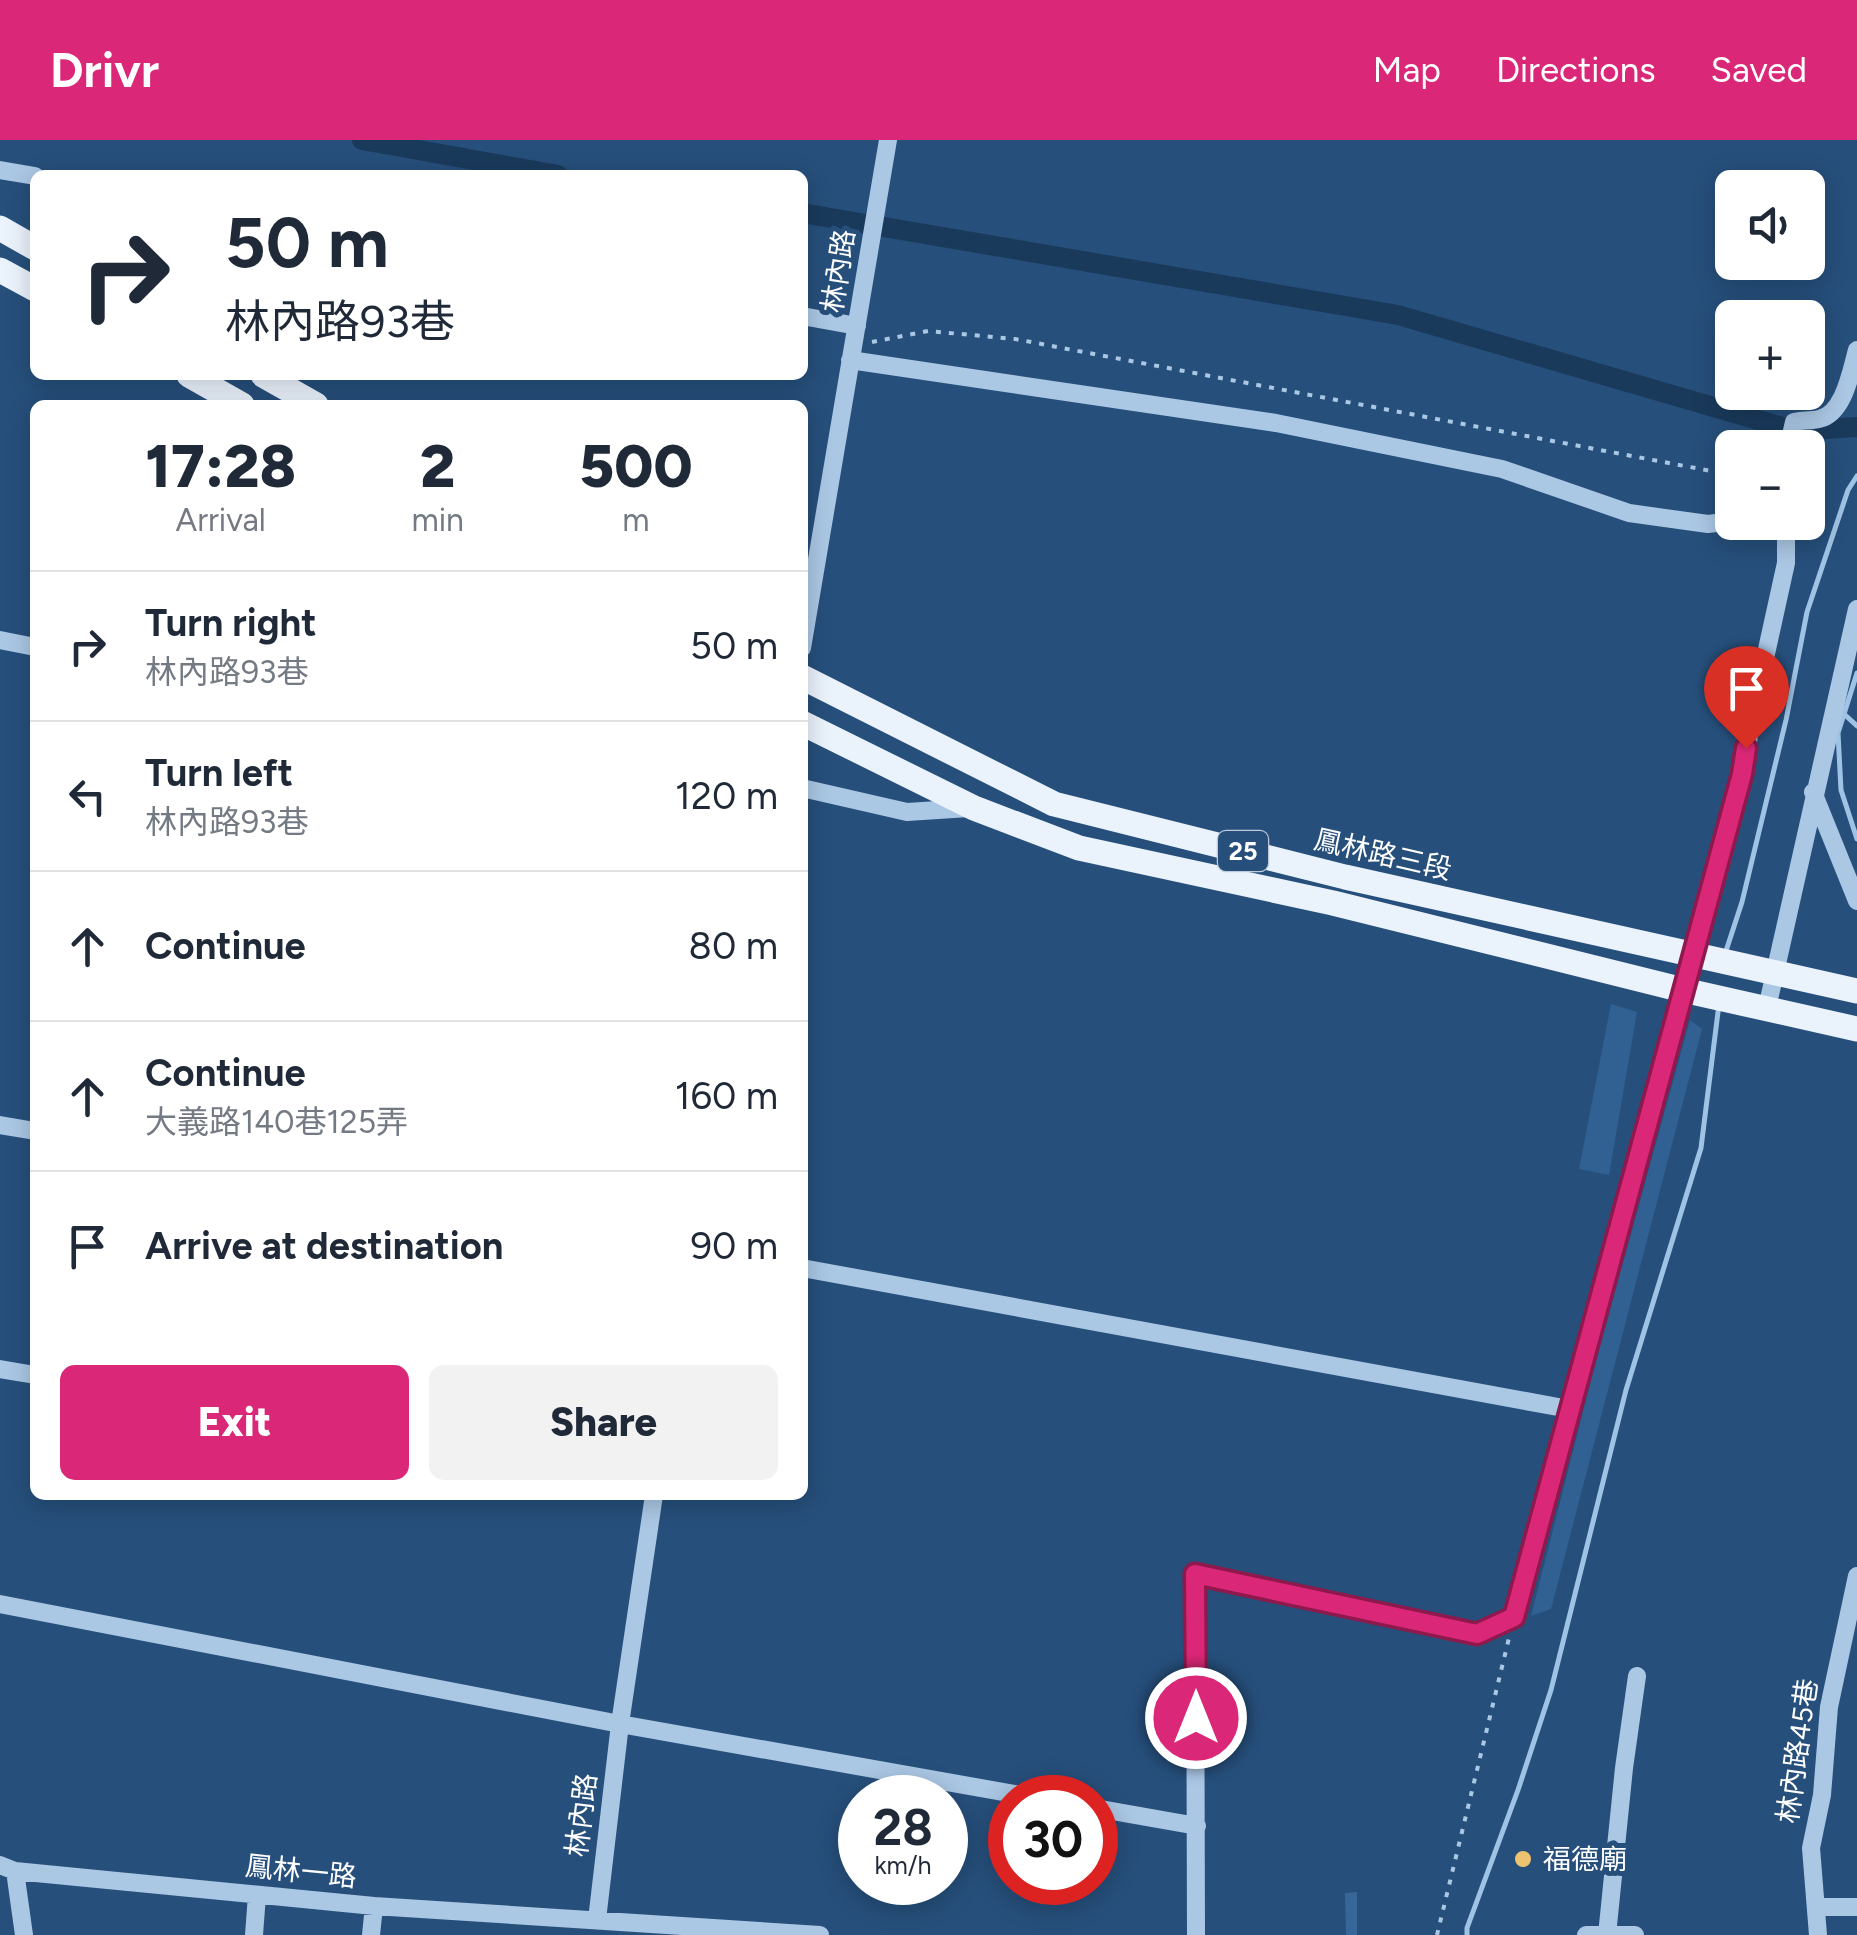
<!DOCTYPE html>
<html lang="en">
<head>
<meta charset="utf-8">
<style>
  body { margin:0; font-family:Figtree,"Noto Sans TC",sans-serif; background:#f2f2f3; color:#1f2937; height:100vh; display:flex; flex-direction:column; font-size:38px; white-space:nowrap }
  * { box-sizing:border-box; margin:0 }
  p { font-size:32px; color:#747a83 }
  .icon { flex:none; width:55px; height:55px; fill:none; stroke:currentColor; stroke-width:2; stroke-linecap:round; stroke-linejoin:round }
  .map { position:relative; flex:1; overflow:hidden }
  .details { position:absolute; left:30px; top:260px; width:778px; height:1100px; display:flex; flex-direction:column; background:#fff; border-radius:15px; box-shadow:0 5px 25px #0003 }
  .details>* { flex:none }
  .hud { position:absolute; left:30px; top:30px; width:778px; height:210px; border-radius:15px; box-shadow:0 5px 25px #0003; background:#fff; color:#1f2937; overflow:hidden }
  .controls { position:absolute; left:1715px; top:30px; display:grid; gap:20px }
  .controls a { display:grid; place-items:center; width:110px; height:110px; border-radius:15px; background:#fff; box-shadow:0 5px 25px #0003; font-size:50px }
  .speed { position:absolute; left:838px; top:1635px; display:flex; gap:20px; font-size:50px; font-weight:700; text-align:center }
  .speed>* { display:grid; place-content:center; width:130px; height:130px; border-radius:50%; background:#fff; box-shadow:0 5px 25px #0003; line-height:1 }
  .speed small { font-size:25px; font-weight:400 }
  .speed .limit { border:15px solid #d22; background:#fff; color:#111 }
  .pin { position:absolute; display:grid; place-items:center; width:85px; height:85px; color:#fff; margin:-102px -42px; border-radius:50% 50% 50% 0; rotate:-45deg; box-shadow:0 0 10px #0007 }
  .pin .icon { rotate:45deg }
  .me { position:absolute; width:110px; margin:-55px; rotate:0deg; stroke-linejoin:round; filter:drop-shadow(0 0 8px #0008) }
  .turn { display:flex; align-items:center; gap:35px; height:210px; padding:0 30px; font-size:45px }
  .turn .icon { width:130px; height:130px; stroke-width:2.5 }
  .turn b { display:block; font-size:70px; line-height:85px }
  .eta { display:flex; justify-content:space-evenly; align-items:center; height:170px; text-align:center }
  .eta b { font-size:60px; font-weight:800; line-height:70px }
  .primary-button { display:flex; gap:20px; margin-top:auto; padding:20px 30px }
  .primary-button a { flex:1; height:115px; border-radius:15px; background:#db2777; color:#fff; font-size:40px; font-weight:800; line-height:115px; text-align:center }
  .primary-button a+a { background:#f2f2f3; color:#1f2937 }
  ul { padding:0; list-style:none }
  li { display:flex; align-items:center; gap:30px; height:150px; padding:0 30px; border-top:2px solid #e0e1e3 }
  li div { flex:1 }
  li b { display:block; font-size:38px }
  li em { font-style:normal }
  header { display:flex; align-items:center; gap:60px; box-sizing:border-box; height:140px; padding:0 50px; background:#db2777; color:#fff }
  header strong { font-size:48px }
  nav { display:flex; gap:55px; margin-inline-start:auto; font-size:35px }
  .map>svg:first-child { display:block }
  .green { fill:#316193 }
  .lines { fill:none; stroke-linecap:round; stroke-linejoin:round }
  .stream { stroke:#9fc3e5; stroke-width:5 }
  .canal { stroke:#1a3a5c; stroke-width:20 }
  .building { fill:#376798 }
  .path { stroke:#aac7e4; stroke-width:4; stroke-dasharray:5 8; stroke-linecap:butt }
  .minor { stroke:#aac7e4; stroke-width:18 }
  .major { stroke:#eaf2fc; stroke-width:25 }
  .route-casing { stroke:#8e194d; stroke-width:25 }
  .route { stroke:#db2777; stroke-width:18 }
  .poi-dot { fill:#edc370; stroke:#264f7b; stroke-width:4 }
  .labels { text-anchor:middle; stroke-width:10; stroke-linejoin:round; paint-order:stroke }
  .shield { fill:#264f7b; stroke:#becad7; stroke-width:2.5 }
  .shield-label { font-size:25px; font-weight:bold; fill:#fff }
  .street-label { font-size:28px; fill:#fff; stroke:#264f7b }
  .poi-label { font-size:28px; fill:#fff; stroke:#264f7b; text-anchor:start }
</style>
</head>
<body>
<header>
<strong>Drivr</strong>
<nav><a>Map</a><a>Directions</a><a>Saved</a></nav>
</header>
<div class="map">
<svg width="1857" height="1795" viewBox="0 0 1857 1795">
  <rect width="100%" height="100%" fill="#264f7b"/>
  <path class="green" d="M1611 864 1637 872 1609 1035 1579 1029Z
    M1690 880 1702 889 1551 1469 1531 1476 1597 1217Z"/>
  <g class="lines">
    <path class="stream" d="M1857 533 1838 593 1841 650 1857 699
      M1844 574 1857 586
      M1725 814 1742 762 1786 580 1807 472 1848 350 1857 336
      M1467 1795V1788L1518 1650 1551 1550 1626 1250 1701 1008 1719 864"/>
    <path class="canal" d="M362 0 558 35
      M802 73 1398 175 1796 291 1857 287"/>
  </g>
  <path class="building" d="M1357 1752V1795H1346L1345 1753Z"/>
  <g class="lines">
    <path class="path" d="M872 202 928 191 1015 199 1732 335
      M1437 1795 1509 1498"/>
    <path class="minor" d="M0 30 35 36
      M802 176 857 186
      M850 220 1276 283 1502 329 1629 373 1708 384 1732 381
      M1788 308 1794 282C1802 280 1811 281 1819 279 1844 274 1851 231 1857 210
      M0 500 35 507
      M802 508 888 0
      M802 648 907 672 969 668
      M1813 652 1857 761
      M1767 868 1857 469
      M0 985 35 991
      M802 1128 1569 1269
      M0 1229 35 1235
      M0 1464 620 1584 1037 1658
      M1095 1668 1197 1686
      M0 1725 15 1731 374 1766 820 1795
      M15 1731 24 1795
      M1818 1767H1857
      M597 1780 620 1584 654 1355
      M254 1795 257 1755
      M371 1795 374 1766
      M1196 1795 1195 1435 1477 1494 1514 1477 1743 635 1751 582 1786 423V382
      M1586 1795H1635
      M1607 1795 1624 1628 1637 1536
      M1818 1795 1811 1708 1822 1655 1829 1567 1857 1436"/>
    <path class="major" d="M0 88 35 108
      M0 130 35 149
      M189 235 242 265
      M263 235 316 265
      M802 537 1054 664 1345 737 1857 851
      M802 583 974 668 1079 708 1333 763 1683 850 1857 889"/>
  </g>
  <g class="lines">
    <defs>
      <path id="route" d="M1196 1578 1195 1434 1477 1494 1514 1477 1742 634 1746 608"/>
    </defs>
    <use href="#route" class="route-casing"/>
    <use href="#route" class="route"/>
  </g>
  <circle class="poi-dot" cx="1523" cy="1719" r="10"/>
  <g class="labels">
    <rect class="shield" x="1218" y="691" width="50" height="40" rx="8"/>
    <g class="shield-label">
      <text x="1243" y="720">25</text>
    </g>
    <g class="street-label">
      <text transform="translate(838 131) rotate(-81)" y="10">林內路</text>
      <text transform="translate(1383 714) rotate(13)" y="10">鳳林路三段</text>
      <text transform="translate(1797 1611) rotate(-82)" y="10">林內路45巷</text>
      <text transform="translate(581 1675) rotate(-83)" y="10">林內路</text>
      <text transform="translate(301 1731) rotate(6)" y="10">鳳林一路</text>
    </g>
    <g class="poi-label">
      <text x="1543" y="1729">福德廟</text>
    </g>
  </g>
</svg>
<div class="controls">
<a><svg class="icon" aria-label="sound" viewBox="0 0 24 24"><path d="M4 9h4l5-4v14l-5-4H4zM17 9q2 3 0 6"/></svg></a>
<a>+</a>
<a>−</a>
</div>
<div class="speed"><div>28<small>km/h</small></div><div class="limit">30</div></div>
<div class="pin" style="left:1746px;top:608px;background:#d93025"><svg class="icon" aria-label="arrive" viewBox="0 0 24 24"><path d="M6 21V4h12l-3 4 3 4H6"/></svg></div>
<svg class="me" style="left:1196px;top:1578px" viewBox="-20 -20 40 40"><circle r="17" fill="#db2777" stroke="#fff" stroke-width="3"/><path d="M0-11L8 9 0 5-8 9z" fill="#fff"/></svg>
<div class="hud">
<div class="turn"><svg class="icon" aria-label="right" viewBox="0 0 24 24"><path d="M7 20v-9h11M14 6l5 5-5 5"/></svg><div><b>50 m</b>林內路93巷</div></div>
</div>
<section class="details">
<div class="eta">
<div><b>17:28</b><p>Arrival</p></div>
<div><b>2</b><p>min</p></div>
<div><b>500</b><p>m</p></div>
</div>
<ul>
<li><svg class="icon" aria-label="right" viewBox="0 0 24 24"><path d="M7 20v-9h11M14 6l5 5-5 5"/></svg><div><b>Turn right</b><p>林內路93巷</p></div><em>50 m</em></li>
<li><svg class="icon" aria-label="left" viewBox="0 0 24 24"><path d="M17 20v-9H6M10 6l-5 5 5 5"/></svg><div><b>Turn left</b><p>林內路93巷</p></div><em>120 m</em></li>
<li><svg class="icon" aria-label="ahead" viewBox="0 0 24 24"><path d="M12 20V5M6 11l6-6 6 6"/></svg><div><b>Continue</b></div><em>80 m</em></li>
<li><svg class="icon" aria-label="ahead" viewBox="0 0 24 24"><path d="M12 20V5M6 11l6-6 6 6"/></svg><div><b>Continue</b><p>大義路140巷125弄</p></div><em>160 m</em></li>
<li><svg class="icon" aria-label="arrive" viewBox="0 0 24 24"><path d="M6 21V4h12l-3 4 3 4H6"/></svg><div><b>Arrive at destination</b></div><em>90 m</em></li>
</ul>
<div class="primary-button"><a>Exit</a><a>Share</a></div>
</section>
</div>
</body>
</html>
